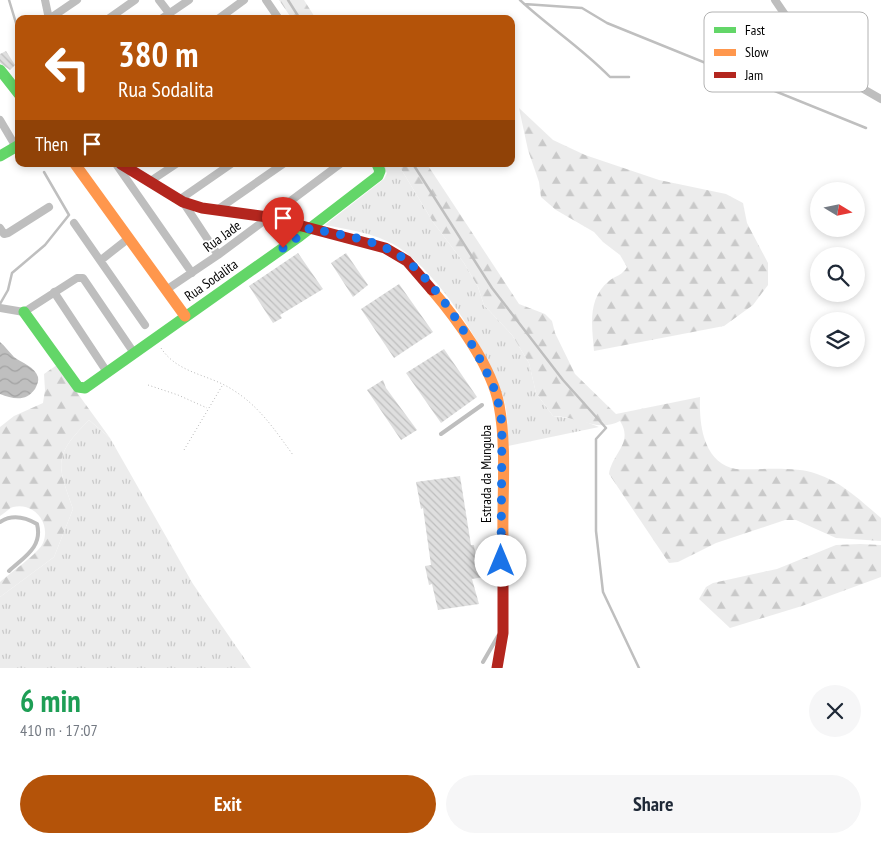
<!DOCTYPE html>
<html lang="en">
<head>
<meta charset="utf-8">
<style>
  body { margin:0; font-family:"PT Sans Narrow",sans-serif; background:#f6f6f7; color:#1f2937; height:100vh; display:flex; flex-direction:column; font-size:19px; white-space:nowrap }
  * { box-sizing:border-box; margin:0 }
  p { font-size:16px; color:#747a83 }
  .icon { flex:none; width:28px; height:28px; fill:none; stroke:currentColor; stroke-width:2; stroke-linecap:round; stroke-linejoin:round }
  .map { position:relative; height:668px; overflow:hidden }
  .drawer { display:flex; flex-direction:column; background:#fff; flex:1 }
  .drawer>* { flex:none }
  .top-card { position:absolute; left:15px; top:15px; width:500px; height:152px; border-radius:10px; box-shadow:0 2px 8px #0003; background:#b45309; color:#fff; overflow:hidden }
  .needle { width:32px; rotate:100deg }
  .fabs { position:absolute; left:810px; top:182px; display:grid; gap:10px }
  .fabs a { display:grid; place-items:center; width:55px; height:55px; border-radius:50%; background:#fff; box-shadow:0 2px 8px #0003; font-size:25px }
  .pin { position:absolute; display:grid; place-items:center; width:42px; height:42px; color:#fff; margin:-51px -21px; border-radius:50% 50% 50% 0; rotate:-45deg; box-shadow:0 0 5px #0007 }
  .pin .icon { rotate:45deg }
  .me { position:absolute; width:55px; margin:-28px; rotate:0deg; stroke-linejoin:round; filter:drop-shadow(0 0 4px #0008) }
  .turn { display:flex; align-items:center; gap:18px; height:105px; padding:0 20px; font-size:22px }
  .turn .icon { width:65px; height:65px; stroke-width:2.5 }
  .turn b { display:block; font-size:35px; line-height:42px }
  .then { display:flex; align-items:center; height:48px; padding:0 20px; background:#0003; gap:10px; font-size:19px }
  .round { display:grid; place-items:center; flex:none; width:52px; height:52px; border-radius:26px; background:#f6f6f7 }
  .overview { display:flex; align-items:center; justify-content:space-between; height:85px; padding:0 20px }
  h1 { font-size:30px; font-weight:600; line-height:38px; color:#1e9e55 }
  .action { display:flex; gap:10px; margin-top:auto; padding:10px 20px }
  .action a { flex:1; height:58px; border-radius:30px; background:#b45309; color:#fff; font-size:20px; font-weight:600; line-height:58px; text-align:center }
  .action a+a { background:#f6f6f7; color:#1f2937 }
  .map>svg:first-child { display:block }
  .grass { fill:url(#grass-tufts) }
  .forest { fill:url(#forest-firs) }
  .water { fill:url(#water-waves) }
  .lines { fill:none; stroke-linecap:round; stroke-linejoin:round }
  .stream { stroke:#bfbfbf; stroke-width:2.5 }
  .building { fill:url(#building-back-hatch) }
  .path { stroke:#b9b9b9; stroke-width:1; stroke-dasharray:1 2.5; stroke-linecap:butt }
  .lane { stroke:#bebebe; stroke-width:4 }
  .street { stroke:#bebebe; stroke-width:8 }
  .fast { stroke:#63d668; stroke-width:11 }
  .slow { stroke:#ff974d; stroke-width:11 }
  .jam { stroke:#b3261e; stroke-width:11 }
  .route { stroke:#1a73e8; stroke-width:9; stroke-dasharray:0 16.2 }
  .labels { text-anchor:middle; stroke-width:4; stroke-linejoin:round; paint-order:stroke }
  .street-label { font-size:14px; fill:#000; stroke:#fff }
  .key { fill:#fff; stroke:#b2b2b2; stroke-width:1 }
  .key-label { font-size:14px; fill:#000 }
</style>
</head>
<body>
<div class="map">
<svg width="881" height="668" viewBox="0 0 881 668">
  <defs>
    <pattern id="grass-tufts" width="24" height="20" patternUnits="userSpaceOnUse" patternTransform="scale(1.25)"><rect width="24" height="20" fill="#ececec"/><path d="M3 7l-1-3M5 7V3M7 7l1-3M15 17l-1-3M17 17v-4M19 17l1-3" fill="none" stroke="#c9c9c9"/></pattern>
    <pattern id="forest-firs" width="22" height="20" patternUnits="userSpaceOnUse" patternTransform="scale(1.25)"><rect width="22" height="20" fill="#ececec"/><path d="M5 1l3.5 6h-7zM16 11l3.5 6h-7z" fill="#c9c9c9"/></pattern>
    <pattern id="water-waves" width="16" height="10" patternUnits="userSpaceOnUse" patternTransform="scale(1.25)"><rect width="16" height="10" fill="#bfbfbf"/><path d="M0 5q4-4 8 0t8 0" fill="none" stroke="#a2a2a2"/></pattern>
    <pattern id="building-back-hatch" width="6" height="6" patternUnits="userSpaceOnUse" patternTransform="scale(1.25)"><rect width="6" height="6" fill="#dfdfdf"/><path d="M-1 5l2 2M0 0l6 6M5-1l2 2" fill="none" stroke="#bebebe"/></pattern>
  </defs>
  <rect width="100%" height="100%" fill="#fff"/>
  <path class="grass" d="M382 164H398L433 222 464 263 478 287 484 305 512 335 529 363 536 393 553 416 581 420 599 427 508 446C508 431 508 414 504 400 489 352 442 278 401 249 380 234 350 230 325 225L384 179 387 173Z
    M89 420 110 438 193 584 251 668H0V597L54 557 73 509C57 464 53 456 89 420Z"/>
  <path class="forest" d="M279 0H304L316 19H292Z
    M519 108 553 140 585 155 659 180 726 194 743 203 747 223 768 263V285L753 305 724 326 594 351C592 326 587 299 609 281 615 276 623 275 627 267L620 255 603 242 594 232 556 210 541 197 539 182 528 150Z
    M398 164H427L519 304 545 314 552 321 555 333 575 374 616 414 700 397C699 424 703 463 736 469 760 470 796 466 817 474 842 482 862 502 881 518V541L836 538 796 520H785L716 543 678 562 669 563 609 474C612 453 634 443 620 421 598 433 577 416 553 416L536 393 529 363 512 335 484 305 478 287 464 263 433 222Z
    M57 365 110 438 89 420C53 456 57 464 73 509L54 557 0 597V582C10 573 39 553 43 543 51 524 35 502 13 507 9 508 4 514 0 516V427L14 416 43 403 45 390 44 374Z
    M860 544 881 545V577L802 606 730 628 699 599 706 587 713 583 777 569 836 545Z"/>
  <path class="water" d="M0 342C5 346 9 352 14 357 22 363 35 367 38 377 39 381 37 385 35 389 26 402 13 399 0 394Z"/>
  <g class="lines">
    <path class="stream" d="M9 0 19 33
      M288 0 300 19
      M520 0C549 27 582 48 610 77H629
      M524 4 582 8 607 23 866 128
      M413 164 492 288 563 380 606 428 596 439V531L603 592 639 668
      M0 304 8 290 12 273 45 245 69 215 44 172"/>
  </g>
  <path class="building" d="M6 51 15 65 10 70 0 63V54Z
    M298 253 323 289 280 315 282 318 273 323 249 286Z
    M346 253 368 285 353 297 331 263Z
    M399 284 433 332 394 358 361 309Z
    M444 349 477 397 441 423 406 373Z
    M383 380 386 388 417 430 401 440 367 390Z
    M460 476 471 545H474L476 559 484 557 489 576 472 579 479 604 438 610 432 584 429 585 425 566 431 565 423 508 421 509 416 482Z"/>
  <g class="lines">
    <path class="path" d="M161 348C178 374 209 374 233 390 259 406 275 430 293 455
      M148 385 178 395 207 408
      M184 450 222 386"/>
    <path class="lane" d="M441 434 482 405
      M0 522C12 514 25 517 37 524 43 547 24 557 9 571
      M483 662 498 636"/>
    <path class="street" d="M45 0 49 19
      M159 0 169 13
      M266 0 279 19
      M775 0 818 63 881 99
      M49 19 77 0
      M108 19 135 0
      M161 19 189 0
      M218 19 244 0
      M0 120 16 147
      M116 164 192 273
      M149 182 176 164
      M179 200 231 164
      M183 202 218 255
      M217 210 283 164
      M74 223 145 325
      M0 228 4 234 8 233 49 207
      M101 260 129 238
      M166 290 218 255 340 164
      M54 292 107 372
      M0 308 24 312 77 278H83L134 353"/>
    <path class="fast" d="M0 70 19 94
      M0 156 19 145
      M24 312 78 387 85 388 300 236 378 176 380 171 377 164"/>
    <path class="slow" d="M75 164 185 316
      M432 290C457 319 492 367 499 405 507 447 502 497 503 539"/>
    <path class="jam" d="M121 164 183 202 202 208 268 217 385 248 407 261 432 290
      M497 668 503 633V539"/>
  </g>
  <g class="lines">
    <path class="route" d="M283 248 310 228C338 235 372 238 397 254 434 276 476 347 493 386 498 398 500 411 502 424L501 561"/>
  </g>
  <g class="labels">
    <g class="street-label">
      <text transform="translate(222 236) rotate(-36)" y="5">Rua Jade</text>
      <text transform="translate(211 280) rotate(-35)" y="5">Rua Sodalita</text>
      <text transform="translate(486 474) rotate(-90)" y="5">Estrada da Munguba</text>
    </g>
  </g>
  <rect x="704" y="12" width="164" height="80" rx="8" class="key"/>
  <rect x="714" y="27" width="22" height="6" fill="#63d668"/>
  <rect x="714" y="49" width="22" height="7" fill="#ff974d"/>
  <rect x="714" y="72" width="22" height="6" fill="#b3261e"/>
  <g class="key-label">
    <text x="745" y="35">Fast</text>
    <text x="745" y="57">Slow</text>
    <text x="745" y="80">Jam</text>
  </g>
</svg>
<div class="fabs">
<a><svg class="needle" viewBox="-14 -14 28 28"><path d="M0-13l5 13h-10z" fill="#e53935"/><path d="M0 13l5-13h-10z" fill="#747a83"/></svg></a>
<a><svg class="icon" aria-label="search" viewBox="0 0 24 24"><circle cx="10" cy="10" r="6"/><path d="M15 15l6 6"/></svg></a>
<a><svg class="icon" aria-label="layers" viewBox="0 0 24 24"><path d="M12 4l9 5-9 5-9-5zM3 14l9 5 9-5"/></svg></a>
</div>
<div class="pin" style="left:283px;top:248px;background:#d93025"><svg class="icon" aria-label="arrive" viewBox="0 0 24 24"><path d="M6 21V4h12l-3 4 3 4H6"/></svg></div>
<svg class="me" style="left:501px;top:561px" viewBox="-20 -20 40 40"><circle r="19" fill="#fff"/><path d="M0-13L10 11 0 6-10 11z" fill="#1a73e8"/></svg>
<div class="top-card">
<div class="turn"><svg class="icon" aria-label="left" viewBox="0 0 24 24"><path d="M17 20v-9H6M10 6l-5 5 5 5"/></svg><div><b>380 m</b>Rua Sodalita</div></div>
<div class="then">Then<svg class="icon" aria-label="arrive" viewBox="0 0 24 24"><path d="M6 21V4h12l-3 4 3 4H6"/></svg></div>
</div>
</div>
<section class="drawer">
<div class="overview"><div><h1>6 min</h1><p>410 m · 17:07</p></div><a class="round"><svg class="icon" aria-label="close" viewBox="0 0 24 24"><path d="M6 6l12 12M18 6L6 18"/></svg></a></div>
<div class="action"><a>Exit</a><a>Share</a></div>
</section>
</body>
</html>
